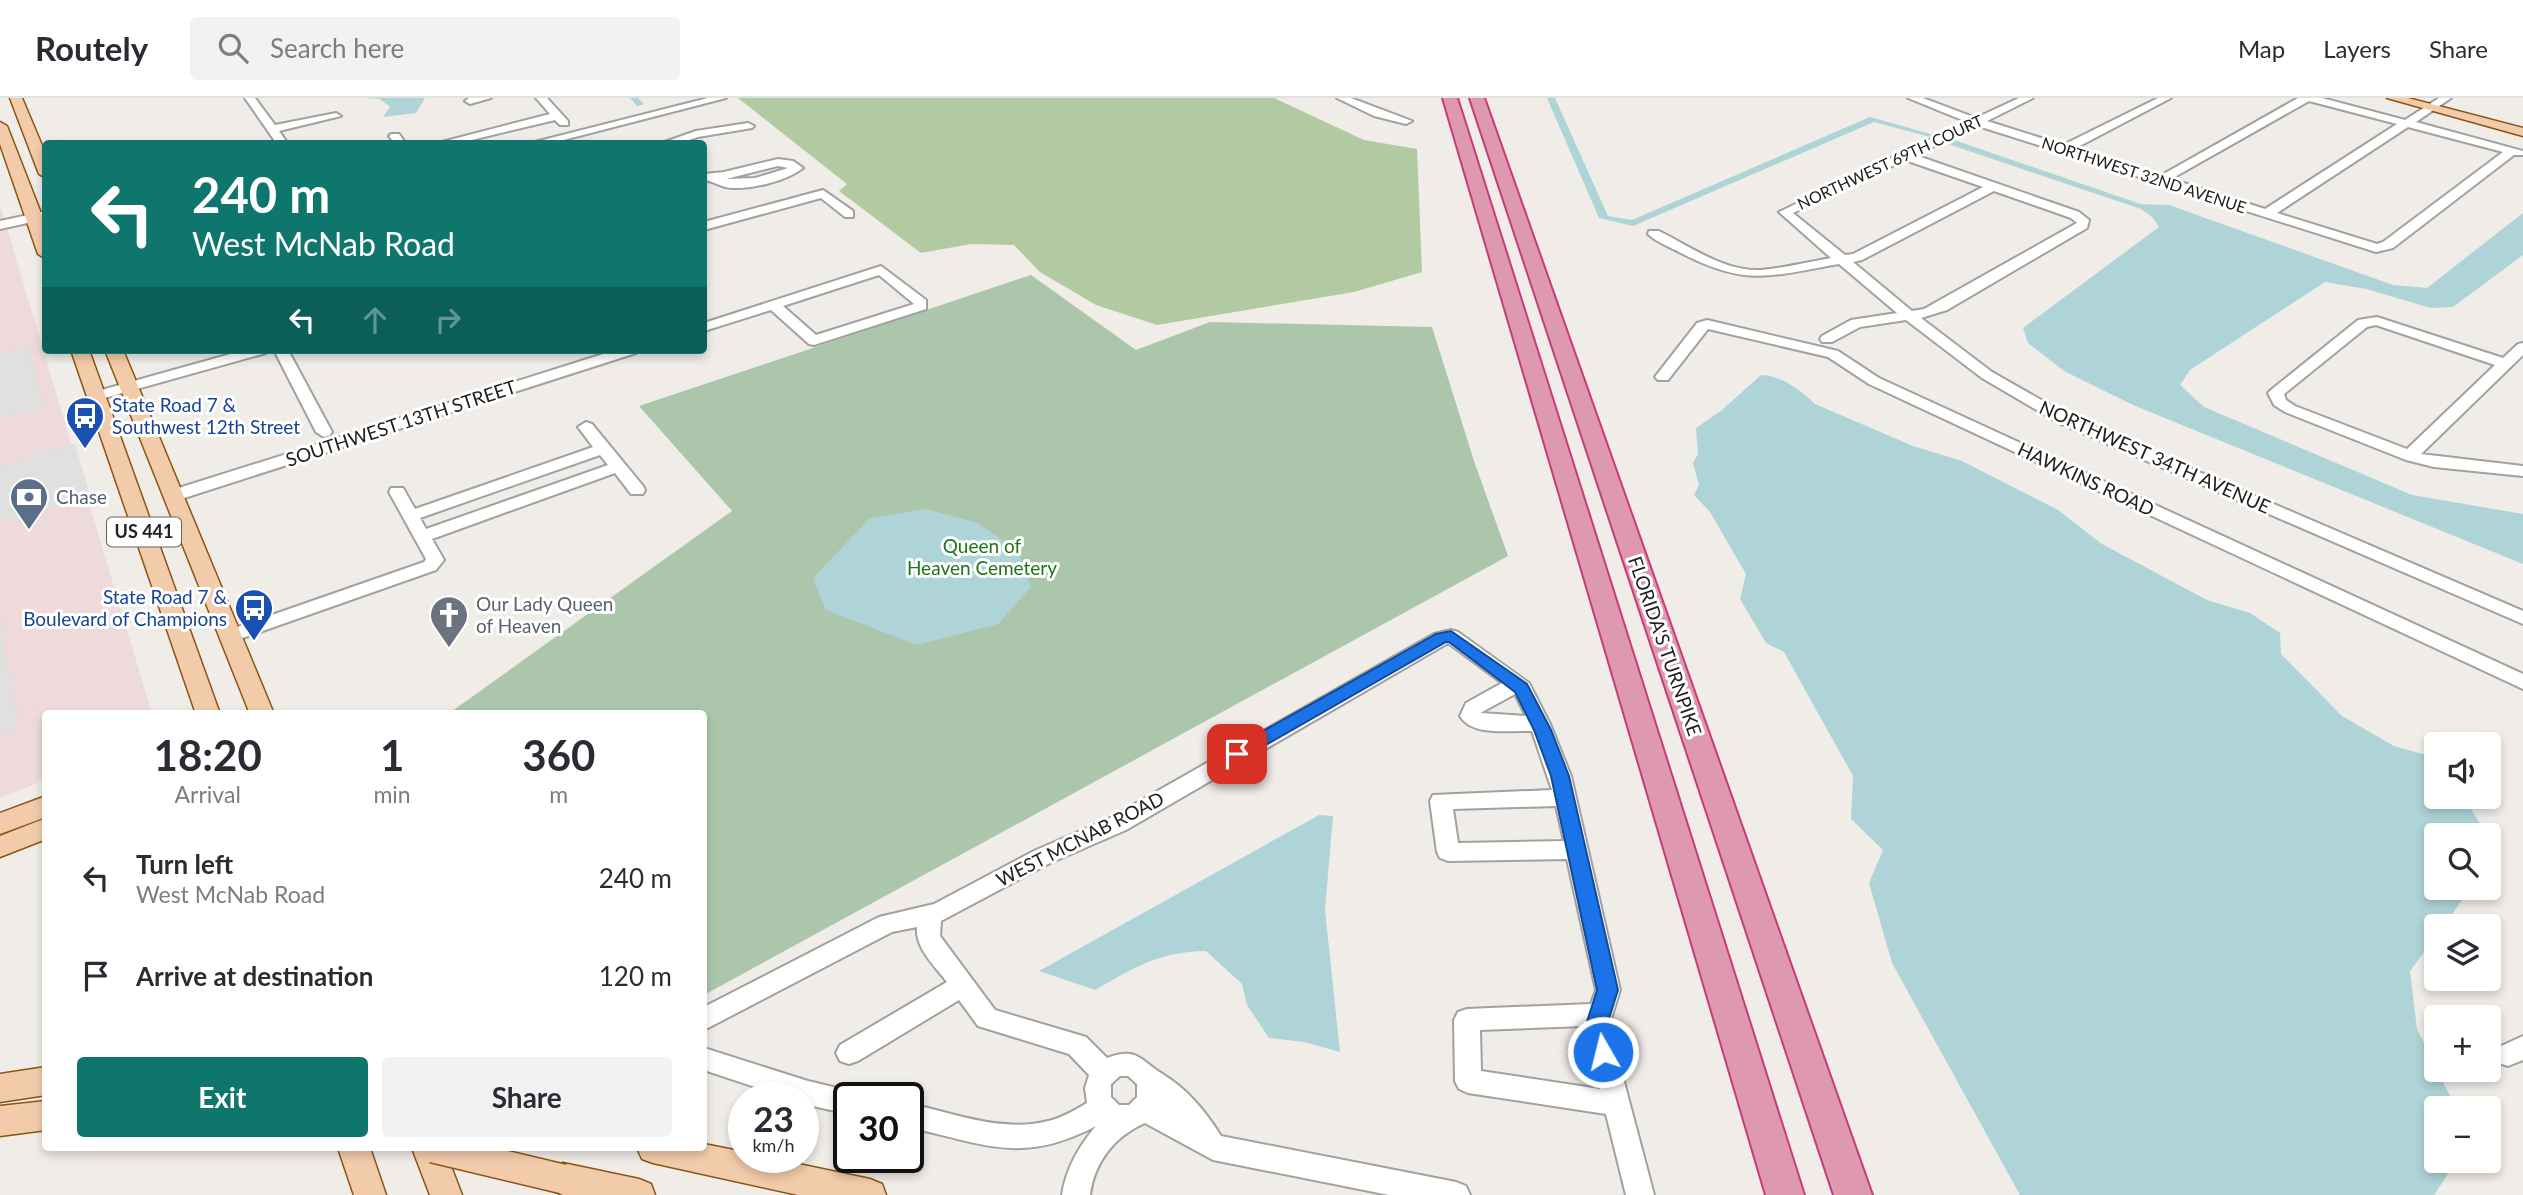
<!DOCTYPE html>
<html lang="en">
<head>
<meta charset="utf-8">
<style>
  body { margin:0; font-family:Lato,sans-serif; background:#f2f2f3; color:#2b2b33; height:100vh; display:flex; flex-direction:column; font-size:26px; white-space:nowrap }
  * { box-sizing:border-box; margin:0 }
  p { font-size:23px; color:#7c7c81 }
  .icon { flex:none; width:38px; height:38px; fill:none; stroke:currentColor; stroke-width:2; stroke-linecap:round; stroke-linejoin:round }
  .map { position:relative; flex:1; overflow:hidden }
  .details { position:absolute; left:42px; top:612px; width:665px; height:441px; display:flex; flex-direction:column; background:#fff; border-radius:7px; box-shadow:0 4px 10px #0003 }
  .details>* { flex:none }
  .banner { position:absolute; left:42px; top:42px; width:665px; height:214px; border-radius:7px; box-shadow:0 4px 10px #0003; background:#0f766e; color:#fff; overflow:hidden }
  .fabs { position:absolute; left:2424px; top:634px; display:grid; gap:14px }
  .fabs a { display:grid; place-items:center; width:77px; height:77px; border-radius:7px; background:#fff; box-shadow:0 4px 10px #0003; font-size:35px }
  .speed { position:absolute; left:728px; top:984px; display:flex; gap:14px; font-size:35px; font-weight:700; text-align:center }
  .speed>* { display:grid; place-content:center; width:91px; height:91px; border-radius:50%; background:#fff; box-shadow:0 4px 10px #0003; line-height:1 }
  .speed small { font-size:18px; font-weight:400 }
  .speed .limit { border:4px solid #111; border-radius:10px; background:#fff; color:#111 }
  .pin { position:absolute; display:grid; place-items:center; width:60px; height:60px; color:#fff; margin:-30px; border-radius:14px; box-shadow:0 4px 10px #0006 }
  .me { position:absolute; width:77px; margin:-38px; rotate:352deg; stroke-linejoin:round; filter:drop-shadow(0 0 5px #0008) }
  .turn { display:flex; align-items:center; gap:24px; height:147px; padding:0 35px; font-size:32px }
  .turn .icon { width:91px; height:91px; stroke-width:2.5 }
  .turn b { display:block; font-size:49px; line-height:60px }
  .lanes { display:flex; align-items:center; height:66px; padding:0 35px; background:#0003; justify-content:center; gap:35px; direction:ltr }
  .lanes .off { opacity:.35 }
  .eta { display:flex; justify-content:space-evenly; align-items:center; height:119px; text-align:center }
  .eta b { font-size:42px; font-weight:700; line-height:49px }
  .button { display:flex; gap:14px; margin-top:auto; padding:14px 35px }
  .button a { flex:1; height:80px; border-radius:7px; background:#0f766e; color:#fff; font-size:28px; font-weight:700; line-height:80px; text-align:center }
  .button a+a { background:#f2f2f3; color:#2b2b33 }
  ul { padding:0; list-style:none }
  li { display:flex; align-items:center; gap:21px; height:98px; padding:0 35px }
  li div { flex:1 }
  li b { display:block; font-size:26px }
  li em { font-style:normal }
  header { display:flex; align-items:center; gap:42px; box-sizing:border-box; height:98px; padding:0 35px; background:#fff; border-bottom:2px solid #e1e1e2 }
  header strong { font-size:33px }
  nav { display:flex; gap:38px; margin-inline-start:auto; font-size:24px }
  .search { width:490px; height:63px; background:#f2f2f3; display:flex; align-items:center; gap:18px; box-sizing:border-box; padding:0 24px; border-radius:7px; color:#7c7c81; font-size:26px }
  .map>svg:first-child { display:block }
  .commercial { fill:#eedadb }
  .forest { fill:#b2caa1 }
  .cemetery { fill:#acc6ac }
  .parking { fill:#e0e0e0 }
  .water { fill:#aed4d8 }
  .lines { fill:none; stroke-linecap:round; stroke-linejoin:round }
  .canal { fill:#aed4d8; fill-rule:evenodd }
  .minor-casing { stroke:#a1a1a1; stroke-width:4 }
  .major-casing { stroke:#8c5411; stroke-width:3 }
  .highway-casing { stroke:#c93a7c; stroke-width:4 }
  .minor { fill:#fff; fill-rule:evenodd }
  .major { fill:#f2cbab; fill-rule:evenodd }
  .highway { fill:#de99ae; fill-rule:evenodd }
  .major-bridge-casing { stroke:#8c5411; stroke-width:32; stroke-linecap:butt }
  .major-bridge { stroke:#f2cbab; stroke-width:29 }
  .route { fill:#1a73e8; stroke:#114b97; stroke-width:2 }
  .labels { text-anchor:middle; stroke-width:6; stroke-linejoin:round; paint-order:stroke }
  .far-street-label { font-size:16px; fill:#202020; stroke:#fff }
  .shield { fill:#fff; stroke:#636363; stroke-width:2 }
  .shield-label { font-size:18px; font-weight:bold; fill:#202020 }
  .transit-label { font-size:19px; fill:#164399; stroke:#fff; text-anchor:start }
  .street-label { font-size:19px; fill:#202020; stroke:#fff }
  .service-label { font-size:19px; fill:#4e5e75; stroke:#fff; text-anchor:start }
  .park-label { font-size:19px; fill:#1c7518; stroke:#fff }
  .worship-label { font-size:19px; fill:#5b616d; stroke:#fff; text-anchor:start }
</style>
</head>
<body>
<header>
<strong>Routely</strong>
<div class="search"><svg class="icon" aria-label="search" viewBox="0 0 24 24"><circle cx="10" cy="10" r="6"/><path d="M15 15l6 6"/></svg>Search here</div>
<nav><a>Map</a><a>Layers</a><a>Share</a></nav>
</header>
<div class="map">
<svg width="2523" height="1097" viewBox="0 0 2523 1097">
  <rect width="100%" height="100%" fill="#f0ece8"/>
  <path class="commercial" d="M0 107 152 616H46L45 682 0 700Z"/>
  <path class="forest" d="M738 0H1274L1364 42 1417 51 1422 174 1354 194 1157 227 1096 207 1040 174 1014 147 971 146 921 155 839 93 847 86Z"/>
  <path class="cemetery" d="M1031 177 1136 252 1210 224 1432 229 1474 363 1508 458 704 897V616H448L732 413 639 308Z"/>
  <path class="parking" d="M27 248 45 308 0 321V255Z
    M75 346 90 397 0 425V368Z
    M0 522 19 630 0 637Z"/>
  <path class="water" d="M367 0H425L416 15 383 19 390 9 380 1Z
    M2135 106 2169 107 2393 187 2427 190 2523 115V157L2453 209 2431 210 2366 191 2325 184 2190 272 2180 287 2204 309 2412 397 2523 416V466L2133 307 2064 273 2028 245 2023 230 2159 129 2153 120Z
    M1761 277C1780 277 1802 293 1815 306L1913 348 1962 363 2058 412 2102 446 2207 502 2250 515 2280 535 2281 556 2342 618 2394 648 2436 660V698H2463L2479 724 2480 737H2436V789H2471L2444 828H2436V838L2410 873 2417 931 2456 1010H2436V1062H2457L2434 1097H2020L1892 865 1869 785 1883 752 1851 721 1853 678 1784 554 1766 545 1740 501 1746 476 1710 414 1694 397 1699 387 1693 365 1698 356 1696 330 1722 312Z
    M927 411 977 425 1018 453 1031 489 998 526 917 547 826 512 813 480 870 420Z
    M1319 717 1333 718 1325 812 1340 954 1304 944 1269 940 1247 907 1242 886 1206 853C1159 854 1135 869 1095 892L1039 873Z"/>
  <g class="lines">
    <path class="canal" d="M630 0H638L644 6 637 8Z
      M1547 0H1555L1608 118 1632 122 1870 19 1934 37 1930 39 1874 24 1633 128 1599 120Z
      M1945 41H1951L2158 112 2150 114 1945 45Z"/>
    <defs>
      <path id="minor" d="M245 0H255L275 27 336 15 341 18 279 33 288 46H277Z
        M469 0H491L470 6 465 3Z
        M536 0H547L568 23V27H560L555 22 455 46H434L550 16Z
        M708 0H726L548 46H527Z
        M1337 0H1351L1412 23 1406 26 1374 18Z
        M1908 0H1923L1976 20 2019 0H2033L1987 23 2063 47 2158 0H2171L2074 51 2160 78 2298 0H2322L2405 22 2439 0H2451L2416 24 2523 53V57H2514L2393 150 2376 154 1978 28 1915 57 2079 114 2089 122 2087 130 1947 212 1921 220 1992 274 2071 319 2523 513V526L2059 325 1982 280 1906 222 1860 229 1832 244H1822L1820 241 1822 238 1851 222 1897 215 1839 166C1770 178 1747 189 1681 155 1670 149 1656 144 1648 136L1649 133H1659C1689 148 1725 174 1761 172 1784 170 1808 164 1831 160L1779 114 1967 24ZM2309 3 2397 26 2265 111 2171 81ZM2408 29 2503 54 2383 144 2377 146 2277 115ZM1905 62 1983 89 1853 156 1845 157 1793 115ZM1994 93 2071 120 2077 125 1924 211 1912 213 1853 164 1862 162Z
        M748 25 754 28 752 30 698 39 677 46H659L696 33Z
        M391 36H399L406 46H395L389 38Z
        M778 61 793 63 803 70C787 83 752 91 731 90 721 89 713 83 704 82V76L724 74ZM778 68 788 70 755 80 726 81Z
        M823 92 853 113V119H845L821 100 704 132V124Z
        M46 113V121L0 131V123Z
        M881 168 926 202V211L814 247 809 246 771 212 704 233V225ZM879 177 914 206 816 237 783 208Z
        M2377 219 2503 260 2518 246 2523 245V257L2421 356 2523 368V378L2434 369 2406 362 2285 314 2274 307 2268 295 2271 292 2358 222ZM2376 227 2495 267 2407 351 2295 308 2286 302 2284 296 2367 229Z
        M1707 222 1838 253 1879 280 2523 576V591L1869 286 1828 259 1708 231 1668 282H1658L1655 279 1697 225Z
        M245 252H268L266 255 101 301 96 303 88 298 91 295Z
        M274 252H288L332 334 330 337 324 339 316 334Z
        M616 252H638L636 255 178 402 172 403 164 398 166 394Z
        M586 324 592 326 643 388 645 392 643 396H631L615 375 432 441 444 462 436 472 237 542H223L220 538 223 534 424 464 426 461 389 394 391 390H403L415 411 593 349 578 329ZM600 357 608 367 426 431 420 420Z
        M1451 532 1458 534 1529 585 1550 626 1571 678 1620 892 1609 927 1654 1097H1626L1606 1016 1468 995 1459 991 1455 983 1454 922 1458 914 1467 911 1591 906 1596 892 1567 761 1448 763 1440 760 1437 754 1430 703 1433 697 1552 692 1532 633C1512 632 1472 639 1460 618L1466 605 1502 585 1448 545 1126 732 1050 765 941 823 940 838 995 912 1086 939 1107 960C1137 949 1139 961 1161 975 1187 991 1204 1011 1221 1038L1456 1084 1466 1088 1470 1097H1389L1213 1062 1145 1025C1115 1038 1094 1064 1090 1097H1062C1066 1070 1079 1048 1096 1028 1022 1067 984 1046 908 1029V1005C952 1015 1003 1035 1048 1023 1062 1020 1075 1012 1087 1005L1085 990 1089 977 1069 956 978 928 959 902 858 963 849 966 840 963 836 955 840 947 947 884C934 867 915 850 917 829L892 834 704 932V909L879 819 934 806 1034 753 1110 720 1434 536ZM1515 596 1526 618 1481 615 1482 614ZM1556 708 1564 743 1458 745 1453 711ZM1584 928 1600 991 1481 973 1480 932ZM1120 978H1128L1137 986V999L1129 1007H1119L1111 999V986Z
        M2523 938V962L2508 968 2499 965 2495 957 2499 949Z
        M704 950 808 983 858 995 860 999H849V1016L808 1007 803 1005V999H785L704 972Z"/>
      <path id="major" d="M10 0H22L46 57V80L39 76Z
        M2387 0H2408L2523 30V38Z
        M0 24 7 28 46 128V161L38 156 0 46Z
        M71 252H89L220 616H196Z
        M105 252H123L274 616H250Z
        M46 698V719L0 736V715Z
        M46 720V741L0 759V738Z
        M46 969V997L0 1004V976Z
        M46 1003V1032L0 1038V1008Z
        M704 1046 744 1054V1059H765L870 1081 882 1086 886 1097H798L653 1065 642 1061 637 1050H704Z
        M338 1050H370L386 1097H354Z
        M412 1050H444L462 1097H430Z
        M563 1065 639 1081 651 1086 655 1097H563L551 1092 547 1081 551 1070Z"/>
      <path id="highway" d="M1443 0H1457L1804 1097H1766Z
        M1470 0H1484L1872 1097H1834Z"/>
    </defs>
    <use href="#minor" class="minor-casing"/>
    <use href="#major" class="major-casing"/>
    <use href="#highway" class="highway-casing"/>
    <use href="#minor" class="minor"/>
    <use href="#major" class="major"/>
    <use href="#highway" class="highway"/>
    <defs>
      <path id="major-bridge" d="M433 1050 563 1081"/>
    </defs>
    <use href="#major-bridge" class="major-bridge-casing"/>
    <use href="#major-bridge" class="major-bridge"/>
  </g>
  <path class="route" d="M1451 533 1527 586 1551 632 1569 678 1618 892 1607 927 1614 954 1611 960 1603 963 1596 960 1586 927 1597 892 1551 678 1534 632 1515 594 1449 544H1446L1243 660H1231L1228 656 1231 651 1436 536Z"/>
  <defs>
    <symbol id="bus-pin" viewBox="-11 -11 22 30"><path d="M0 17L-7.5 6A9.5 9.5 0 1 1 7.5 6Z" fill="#1a4fb4" stroke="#fff"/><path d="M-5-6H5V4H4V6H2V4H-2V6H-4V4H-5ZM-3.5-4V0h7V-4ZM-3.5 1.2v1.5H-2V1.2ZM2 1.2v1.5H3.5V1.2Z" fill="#fff"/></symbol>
    <symbol id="bank-pin" viewBox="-11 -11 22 30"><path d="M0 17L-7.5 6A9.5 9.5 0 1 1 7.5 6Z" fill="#5c6f8a" stroke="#fff"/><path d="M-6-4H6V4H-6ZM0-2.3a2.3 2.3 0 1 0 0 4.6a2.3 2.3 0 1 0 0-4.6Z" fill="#fff"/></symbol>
    <symbol id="church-pin" viewBox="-11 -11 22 30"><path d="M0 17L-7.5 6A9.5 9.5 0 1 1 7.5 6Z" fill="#6b7280" stroke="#fff"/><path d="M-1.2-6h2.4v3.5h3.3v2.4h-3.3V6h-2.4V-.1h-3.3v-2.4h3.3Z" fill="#fff"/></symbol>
  </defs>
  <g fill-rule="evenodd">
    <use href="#bus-pin" x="63" y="296" width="44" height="60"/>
    <use href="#bank-pin" x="7" y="377" width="44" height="60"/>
    <use href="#bus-pin" x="232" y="488" width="44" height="60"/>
    <use href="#church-pin" x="427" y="495" width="44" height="60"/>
  </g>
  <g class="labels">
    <g class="far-street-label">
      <text transform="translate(1890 64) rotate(-25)" y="6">NORTHWEST 69TH COURT</text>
      <text transform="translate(2144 77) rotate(18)" y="6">NORTHWEST 32ND AVENUE</text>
    </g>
    <rect class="shield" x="107" y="419.5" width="74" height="29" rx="5"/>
    <g class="shield-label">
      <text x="144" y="440">US 441</text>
    </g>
    <g class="transit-label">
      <text x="112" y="314">State Road 7 &amp;<tspan x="112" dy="22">Southwest 12th Street</tspan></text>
      <text x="227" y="506" text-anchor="end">State Road 7 &amp;<tspan x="227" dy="22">Boulevard of Champions</tspan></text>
    </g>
    <g class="street-label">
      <text transform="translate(401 325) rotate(-18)" y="7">SOUTHWEST 13TH STREET</text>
      <text transform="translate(2155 359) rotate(24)" y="7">NORTHWEST 34TH AVENUE</text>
      <text transform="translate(2086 381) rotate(25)" y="7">HAWKINS ROAD</text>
      <text transform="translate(1665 548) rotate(71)" y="7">FLORIDA'S TURNPIKE</text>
      <text transform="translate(1080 741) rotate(-27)" y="7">WEST MCNAB ROAD</text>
    </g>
    <g class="service-label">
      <text x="56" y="406">Chase</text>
    </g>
    <g class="park-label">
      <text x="982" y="455">Queen of<tspan x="982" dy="22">Heaven Cemetery</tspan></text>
    </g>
    <g class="worship-label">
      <text x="476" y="513">Our Lady Queen<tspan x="476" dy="22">of Heaven</tspan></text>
    </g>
  </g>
</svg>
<div class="fabs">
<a><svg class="icon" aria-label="sound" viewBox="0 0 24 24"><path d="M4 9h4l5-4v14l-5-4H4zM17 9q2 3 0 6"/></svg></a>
<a><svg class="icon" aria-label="search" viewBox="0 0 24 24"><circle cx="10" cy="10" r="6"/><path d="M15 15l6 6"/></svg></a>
<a><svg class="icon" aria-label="layers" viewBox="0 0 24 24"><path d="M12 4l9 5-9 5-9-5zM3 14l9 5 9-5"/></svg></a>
<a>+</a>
<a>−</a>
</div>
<div class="speed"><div>23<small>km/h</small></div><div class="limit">30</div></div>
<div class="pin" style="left:1237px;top:656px;background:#d93025"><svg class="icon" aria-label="arrive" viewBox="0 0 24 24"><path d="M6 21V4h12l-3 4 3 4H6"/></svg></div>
<svg class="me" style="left:1603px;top:954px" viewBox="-20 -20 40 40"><circle r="17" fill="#1a73e8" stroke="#fff" stroke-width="3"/><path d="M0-11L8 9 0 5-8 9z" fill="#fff"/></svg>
<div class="banner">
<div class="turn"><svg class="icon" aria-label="left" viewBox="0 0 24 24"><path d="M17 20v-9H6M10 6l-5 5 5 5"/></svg><div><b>240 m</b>West McNab Road</div></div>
<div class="lanes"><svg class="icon" aria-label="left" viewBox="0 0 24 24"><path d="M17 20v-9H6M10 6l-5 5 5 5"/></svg><svg class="icon off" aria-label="ahead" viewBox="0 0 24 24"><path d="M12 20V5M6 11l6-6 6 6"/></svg><svg class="icon off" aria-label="right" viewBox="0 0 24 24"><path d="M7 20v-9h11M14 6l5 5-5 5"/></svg></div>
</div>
<section class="details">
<div class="eta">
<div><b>18:20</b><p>Arrival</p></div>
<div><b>1</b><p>min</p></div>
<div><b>360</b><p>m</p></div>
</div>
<ul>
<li><svg class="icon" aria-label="left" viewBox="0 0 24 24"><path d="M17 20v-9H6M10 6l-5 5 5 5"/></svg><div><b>Turn left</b><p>West McNab Road</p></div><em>240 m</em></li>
<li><svg class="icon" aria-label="arrive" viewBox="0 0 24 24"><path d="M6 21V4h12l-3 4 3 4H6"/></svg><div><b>Arrive at destination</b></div><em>120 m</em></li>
</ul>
<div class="button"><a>Exit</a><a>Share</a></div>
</section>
</div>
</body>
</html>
